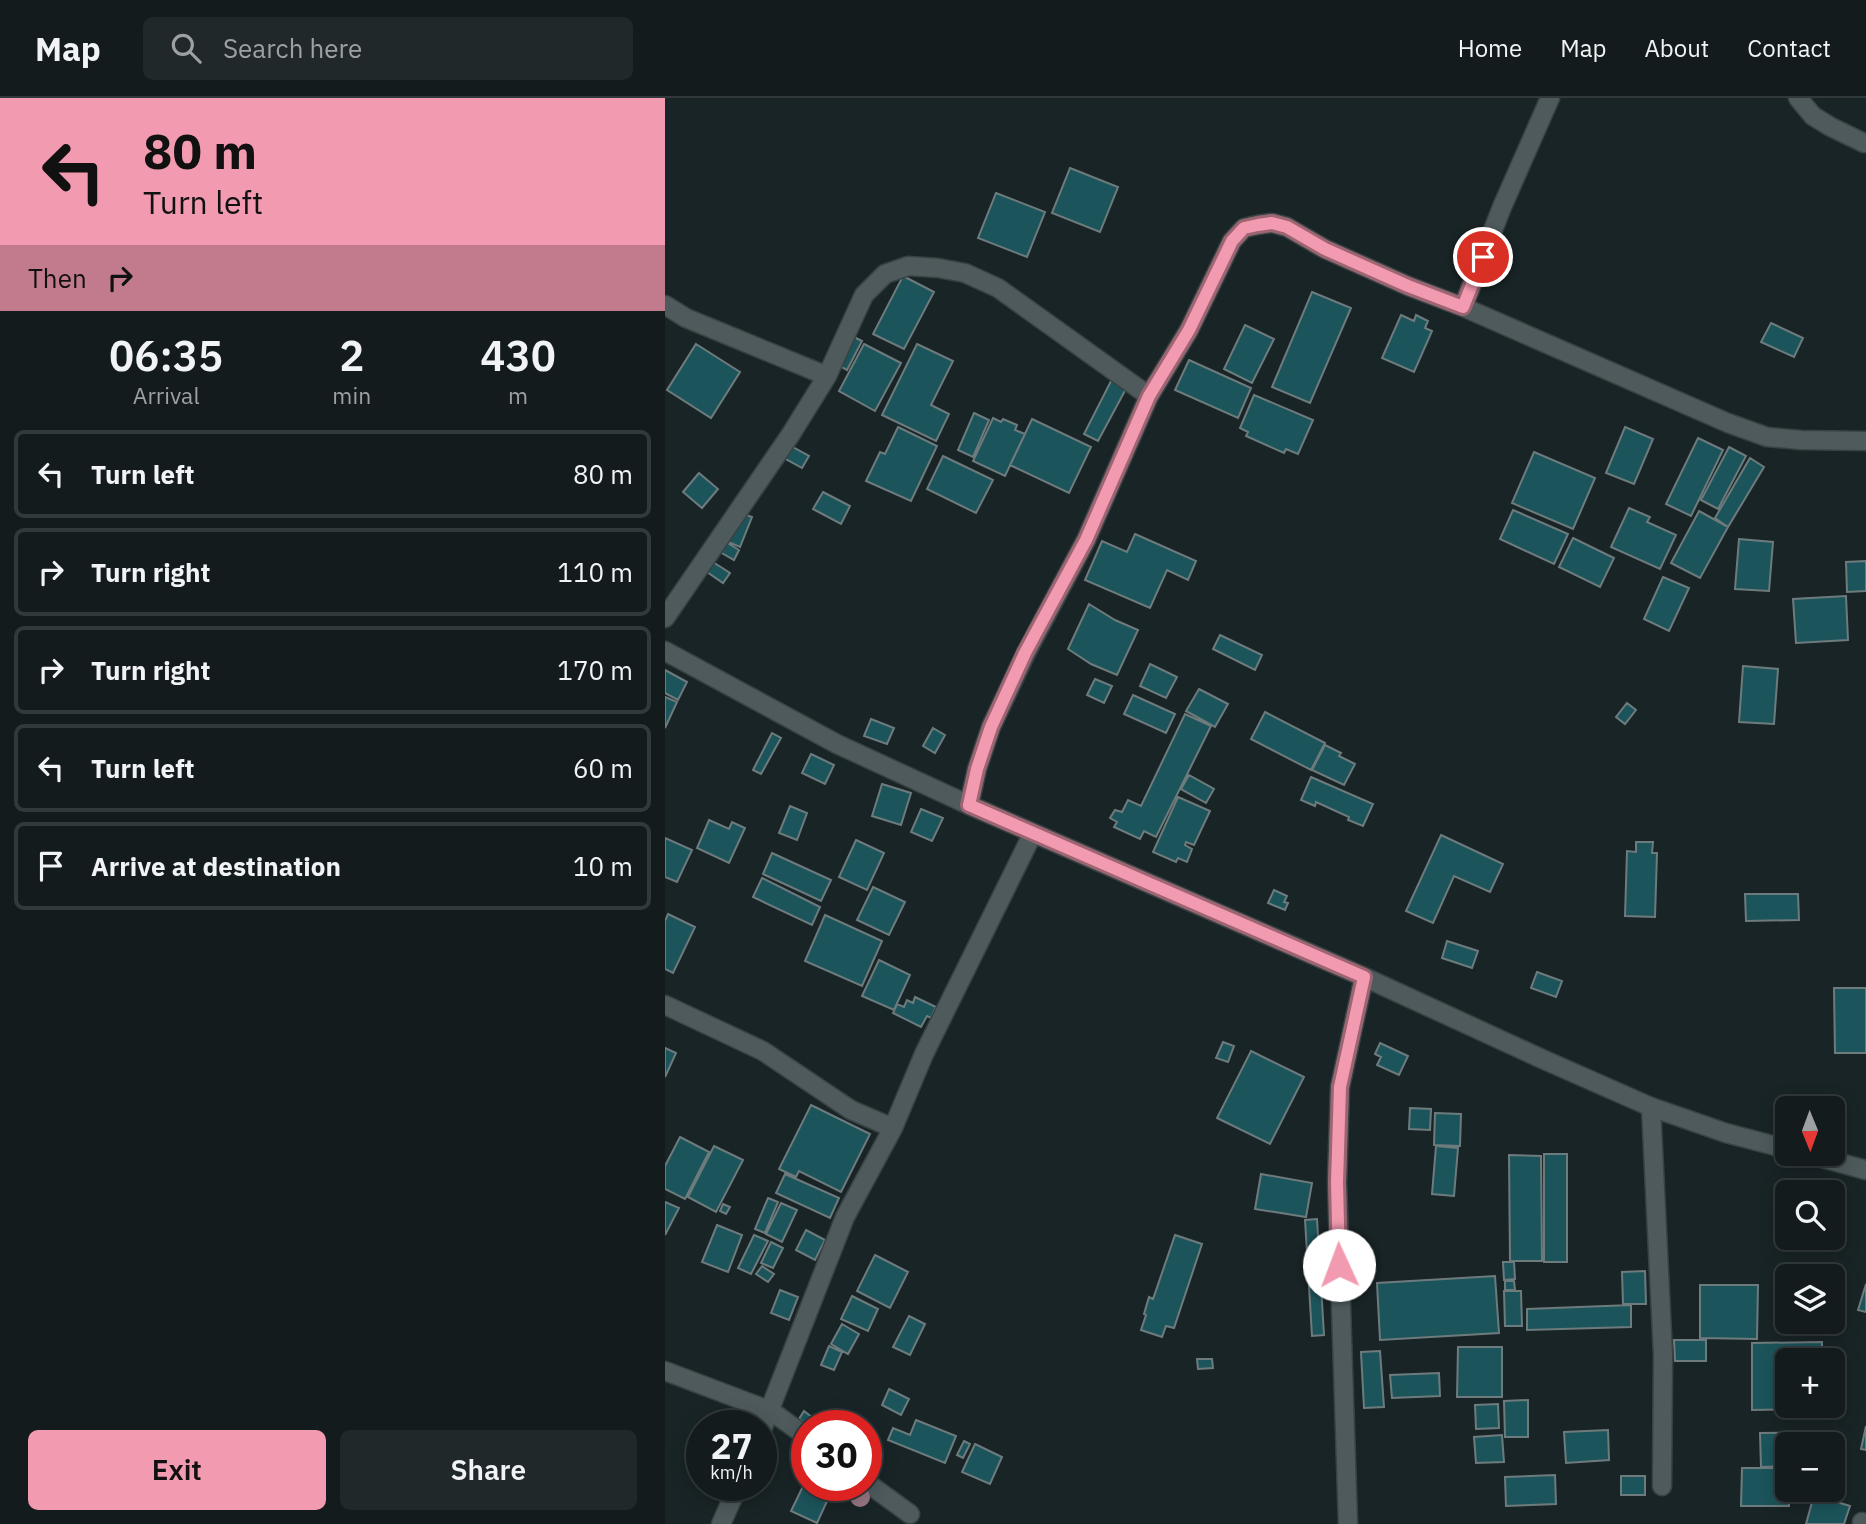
<!DOCTYPE html>
<html lang="en">
<head>
<meta charset="utf-8">
<style>
  body { margin:0; font-family:"IBM Plex Sans",sans-serif; background:#202829; color:#f1f3f6; height:100vh; display:flex; flex-direction:column; font-size:26px; white-space:nowrap }
  * { box-sizing:border-box; margin:0 }
  p { font-size:23px; color:#9da1a3 }
  .icon { flex:none; width:38px; height:38px; fill:none; stroke:currentColor; stroke-width:2; stroke-linecap:round; stroke-linejoin:round }
  .map { position:relative; flex:1; overflow:hidden }
  .panel { display:flex; flex-direction:column; background:#131b1c; width:665px }
  .panel>* { flex:none }
  .banner { background:#f29ab0; color:#111; overflow:hidden }
  .needle { width:46px; rotate:179deg }
  .tools { position:absolute; left:1110px; top:998px; display:grid; gap:14px }
  .tools a { display:grid; place-items:center; width:70px; height:70px; border-radius:10px; background:#131b1c; box-shadow:0 4px 18px #0003,0 0 0 2px #32393b; font-size:35px }
  .speed { position:absolute; left:21px; top:1312px; display:flex; gap:14px; font-size:35px; font-weight:700; text-align:center }
  .speed>* { display:grid; place-content:center; width:91px; height:91px; border-radius:50%; background:#131b1c; box-shadow:0 4px 18px #0003,0 0 0 2px #32393b; line-height:1 }
  .speed small { font-size:18px; font-weight:400 }
  .speed .limit { border:10px solid #d22; background:#fff; color:#111 }
  .pin { position:absolute; display:grid; place-items:center; width:60px; height:60px; color:#fff; margin:-30px; border:4px solid #fff; border-radius:50%; box-shadow:0 2px 7px #0007 }
  .me { position:absolute; width:77px; margin:-38px; rotate:358deg; stroke-linejoin:round; filter:drop-shadow(0 0 5px #0008) }
  .turn { display:flex; align-items:center; gap:24px; height:147px; padding:0 28px; font-size:32px }
  .turn .icon { width:91px; height:91px; stroke-width:2.5 }
  .turn b { display:block; font-size:49px; line-height:60px }
  .then { display:flex; align-items:center; height:66px; padding:0 28px; background:#0003; gap:14px; font-size:26px }
  .eta { display:flex; justify-content:space-evenly; align-items:center; height:119px; text-align:center }
  .eta b { font-size:42px; font-weight:600; line-height:49px }
  .action { display:flex; gap:14px; margin-top:auto; padding:14px 28px }
  .action a { flex:1; height:80px; border-radius:10px; background:#f29ab0; color:#111; font-size:28px; font-weight:600; line-height:80px; text-align:center }
  .action a+a { background:#202829; color:#f1f3f6 }
  ul { padding:0; list-style:none }
  li { display:flex; align-items:center; gap:21px; height:88px; margin:0 14px 10px; padding:0 14px; border:4px solid #32393b; border-radius:10px }
  li div { flex:1 }
  li b { display:block; font-size:26px }
  li em { font-style:normal }
  header { display:flex; align-items:center; gap:42px; box-sizing:border-box; height:98px; padding:0 35px; background:#131b1c; border-bottom:2px solid #32393b }
  header strong { font-size:33px }
  nav { display:flex; gap:38px; margin-inline-start:auto; font-size:24px }
  .search { width:490px; height:63px; background:#202829; display:flex; align-items:center; gap:18px; box-sizing:border-box; padding:0 24px; border-radius:10px; color:#9da1a3; font-size:26px }
  main { display:flex; flex:1; min-height:0 }
  .map>svg:first-child { display:block }
  .building { fill:#1c545b; stroke:#6e7b7d; stroke-width:2 }
  .lines { fill:none; stroke-linecap:round; stroke-linejoin:round }
  .street-casing { stroke:#394243; stroke-width:21 }
  .street { stroke:#4e5a5c; stroke-width:18 }
  .tree { fill:#967580 }
  .route-casing { stroke:#9d6472; stroke-width:18 }
  .route { stroke:#f29ab0; stroke-width:12 }
</style>
</head>
<body>
<header>
<strong>Map</strong>
<div class="search"><svg class="icon" aria-label="search" viewBox="0 0 24 24"><circle cx="10" cy="10" r="6"/><path d="M15 15l6 6"/></svg>Search here</div>
<nav><a>Home</a><a>Map</a><a>About</a><a>Contact</a></nav>
</header>
<main>
<section class="panel">
<div class="banner">
<div class="turn"><svg class="icon" aria-label="left" viewBox="0 0 24 24"><path d="M17 20v-9H6M10 6l-5 5 5 5"/></svg><div><b>80 m</b>Turn left</div></div>
<div class="then">Then<svg class="icon" aria-label="right" viewBox="0 0 24 24"><path d="M7 20v-9h11M14 6l5 5-5 5"/></svg></div>
</div>
<div class="eta">
<div><b>06:35</b><p>Arrival</p></div>
<div><b>2</b><p>min</p></div>
<div><b>430</b><p>m</p></div>
</div>
<ul>
<li><svg class="icon" aria-label="left" viewBox="0 0 24 24"><path d="M17 20v-9H6M10 6l-5 5 5 5"/></svg><div><b>Turn left</b></div><em>80 m</em></li>
<li><svg class="icon" aria-label="right" viewBox="0 0 24 24"><path d="M7 20v-9h11M14 6l5 5-5 5"/></svg><div><b>Turn right</b></div><em>110 m</em></li>
<li><svg class="icon" aria-label="right" viewBox="0 0 24 24"><path d="M7 20v-9h11M14 6l5 5-5 5"/></svg><div><b>Turn right</b></div><em>170 m</em></li>
<li><svg class="icon" aria-label="left" viewBox="0 0 24 24"><path d="M17 20v-9H6M10 6l-5 5 5 5"/></svg><div><b>Turn left</b></div><em>60 m</em></li>
<li><svg class="icon" aria-label="arrive" viewBox="0 0 24 24"><path d="M6 21V4h12l-3 4 3 4H6"/></svg><div><b>Arrive at destination</b></div><em>10 m</em></li>
</ul>
<div class="action"><a>Exit</a><a>Share</a></div>
</section>
<div class="map">
<svg width="1201" height="1426" viewBox="0 0 1201 1426">
  <rect width="100%" height="100%" fill="#192426"/>
  <path class="building" d="M405 70 453 89 435 134 387 115Z
    M331 95 380 114 362 159 313 140Z
    M238 178 269 194 239 251 208 236Z
    M647 194 686 210 645 305 607 289Z
    M736 217 749 223 751 217 763 223 760 230 767 233 749 274 717 260Z
    M1106 225 1138 240 1129 259 1096 244Z
    M580 227 609 241 587 285 559 271Z
    M185 237 197 243 182 272 170 265Z
    M31 246 75 274 46 320 2 292Z
    M199 246 236 265 210 313 174 293Z
    M252 246 288 263 266 307 284 316 271 343 217 317Z
    M524 262 586 290 573 320 510 292Z
    M447 281 462 289 433 343 419 336Z
    M589 297 648 322 633 356 621 351 619 355 581 338 583 334 575 330Z
    M309 315 324 322 308 359 293 352Z
    M328 320 336 324 338 321 352 327 350 332 360 336 340 378 308 363Z
    M367 321 426 349 404 395 345 367Z
    M233 329 272 348 246 403 201 383 215 354 220 356Z
    M960 329 988 341 969 386 941 375Z
    M1033 340 1058 352 1026 418 1001 406Z
    M126 348 144 358 137 370 119 360Z
    M1064 349 1081 358 1053 411 1036 402Z
    M869 354 930 380 908 431 847 405Z
    M278 358 328 382 311 415 262 391Z
    M1085 360 1099 369 1063 429 1050 420Z
    M34 375 53 391 37 410 18 394Z
    M158 394 185 408 176 426 148 411Z
    M964 410 985 419 982 424 1011 437 995 471 946 449Z
    M848 412 903 436 889 466 835 441Z
    M1034 413 1063 429 1035 480 1006 465Z
    M76 415 87 419 75 449 63 444Z
    M470 436 531 463 523 482 502 472 485 510 420 482 437 443 462 454Z
    M908 440 949 460 935 489 894 469Z
    M1074 441 1108 444 1104 493 1070 491Z
    M61 444 74 452 69 462 55 454Z
    M1201 463V493L1182 494 1181 464Z
    M48 464 65 475 58 485 42 474Z
    M998 479 1024 490 1004 533 979 521Z
    M1181 498 1183 542 1131 545 1128 501Z
    M424 506 450 522 473 532 452 577 426 566 403 551Z
    M555 537 597 557 590 572 548 551Z
    M485 566 512 579 501 600 475 588Z
    M1078 568 1113 571 1109 626 1074 624Z
    M0 572 22 584 13 602 0 595Z
    M430 581 447 588 439 605 422 597Z
    M534 591 563 606 550 629 521 613Z
    M468 597 510 616 501 635 459 616Z
    M0 599 12 604 0 630Z
    M962 605 971 612 960 626 951 619Z
    M600 614 660 645 646 672 586 641Z
    M520 616 546 628 491 739 479 733 475 741 449 729 452 724 445 720 450 712 457 714 463 702 476 708Z
    M206 621 229 630 222 646 199 638Z
    M268 630 280 637 270 655 258 648Z
    M107 635 116 640 96 676 88 672Z
    M660 647 676 655 674 658 690 666 679 687 647 672Z
    M146 656 169 667 160 686 137 675Z
    M524 677 549 691 541 705 516 691Z
    M646 679 708 706 698 728 683 722 684 719 651 704 650 708 636 702Z
    M217 686 246 695 236 727 207 718Z
    M513 699 545 713 529 747 521 744 520 747 527 751 522 764 513 760 511 764 488 754Z
    M125 708 142 715 132 742 114 735Z
    M256 711 278 720 267 743 246 734Z
    M44 722 64 731 67 724 80 730 64 765 32 750Z
    M776 737 838 766 825 794 789 778 768 825 741 813Z
    M0 740 27 752 12 784 0 779Z
    M191 742 219 755 202 792 174 779Z
    M971 744H988L987 755H992L990 819 960 818 962 753 971 754Z
    M107 755 166 782 156 803 98 776Z
    M97 780 155 809 147 827 88 799Z
    M208 789 240 804 224 837 192 822Z
    M609 792 622 798 619 804 623 805 620 812 603 805Z
    M1080 796H1133L1134 822 1081 823Z
    M3 816 30 829 8 875 0 871V823Z
    M160 817 217 843 197 888 140 863Z
    M782 843 813 853 807 870 777 860Z
    M214 862 245 877 229 912 197 898Z
    M872 874 897 883 891 899 866 890Z
    M1169 890H1201V955H1170Z
    M250 899 271 909 266 920 262 918 256 929 228 915 232 906 239 909 242 902 248 905Z
    M558 944 569 948 563 964 551 960Z
    M715 945 743 958 734 977 712 967 716 959 710 956Z
    M0 950 11 955 0 979Z
    M586 953 639 979 605 1046 552 1020Z
    M146 1007 205 1036 176 1094 134 1073 131 1079 114 1071Z
    M745 1010 766 1011 765 1032 744 1031Z
    M770 1015 796 1016 795 1048 769 1047Z
    M15 1039 44 1054 20 1101 0 1091V1068Z
    M49 1048 78 1062 51 1114 23 1099Z
    M771 1048 793 1050 789 1098 767 1096Z
    M879 1056H902V1164H879Z
    M844 1057 876 1058 877 1163H845Z
    M120 1076 174 1100 165 1120 111 1095Z
    M596 1076 647 1085 641 1119 590 1111Z
    M103 1100 113 1104 100 1135 90 1131Z
    M0 1104 14 1110 0 1137Z
    M116 1105 132 1112 117 1144 101 1136Z
    M58 1106 65 1109 61 1116 55 1113Z
    M652 1121 659 1237 647 1238 640 1122Z
    M52 1127 77 1137 63 1174 37 1164Z
    M141 1132 160 1142 150 1162 131 1152Z
    M89 1137 103 1143 86 1176 73 1170Z
    M510 1137 537 1146 509 1230 501 1228 497 1239 476 1232 481 1217 479 1216 484 1199 488 1201Z
    M106 1144 118 1150 108 1170 96 1165Z
    M210 1157 243 1174 225 1210 192 1193Z
    M838 1164H849L850 1181 839 1182Z
    M97 1168 109 1176 103 1184 91 1176Z
    M980 1173 981 1206H958L957 1174Z
    M830 1178 834 1235 715 1242 712 1185Z
    M840 1183H849L850 1192H840Z
    M1201 1186V1214L1193 1212Z
    M1035 1187H1093L1092 1241 1035 1240Z
    M115 1192 133 1199 124 1222 106 1215Z
    M839 1193H856L857 1228H840Z
    M187 1198 213 1211 203 1233 176 1221Z
    M966 1207V1229L862 1232V1211Z
    M244 1218 260 1226 245 1257 228 1249Z
    M177 1226 194 1236 183 1256 166 1246Z
    M1009 1242H1041V1263H1010Z
    M1157 1244V1262H1122V1307H1157V1311L1087 1312V1245Z
    M164 1248 177 1254 169 1272 156 1267Z
    M793 1249H837V1299H792Z
    M715 1253 719 1309 699 1310 696 1254Z
    M532 1261H547L548 1270 533 1271Z
    M774 1275 775 1298 727 1300 725 1277Z
    M224 1291 244 1301 236 1317 217 1307Z
    M863 1302V1339H840L839 1303Z
    M833 1306 834 1330 811 1331 810 1307Z
    M139 1313 152 1323 148 1328H144L134 1321Z
    M251 1322 291 1338 280 1365 223 1342 228 1330 245 1337Z
    M1201 1328V1352L1196 1351Z
    M943 1332 944 1362 901 1365 899 1334Z
    M1152 1334V1346H1122V1368L1096 1369 1095 1335Z
    M837 1337 839 1364 811 1365 809 1339Z
    M299 1343 305 1346 298 1360 292 1357Z
    M310 1346 337 1359 325 1386 297 1374Z
    M1077 1370H1122L1124 1408H1076Z
    M890 1377 891 1406 841 1408 840 1379Z
    M956 1378H980V1397H956Z
    M142 1380V1388H169L152 1425 126 1413Z
    M1149 1397 1185 1408 1179 1426H1141Z"/>
  <g class="lines">
    <defs>
      <path id="street" d="M1133 0 1148 18 1166 29 1199 45
        M0 207 21 220 162 278
        M798 209 837 109 885 0
        M0 520 126 336 162 278 199 197 220 176 243 168 273 170 300 175 333 190 484 298
        M0 553 172 646 304 707 699 879 875 960 986 1009 1061 1035 1122 1051
        M304 707 312 671 326 629 361 555 421 442 484 298 524 232 567 143 579 130 592 127 607 125 622 129 660 151 743 188 798 209 1063 325 1102 339 1136 342 1201 343
        M0 907 98 953 186 1012 228 1030
        M986 1009 998 1257 997 1388
        M1139 1055 1201 1072
        M0 1273 106 1313 142 1339
        M96 1334 180 1119 228 1030 259 956 368 735
        M201 1384 245 1416
        M1197 1424 1201 1426
        M56 1426 73 1388
        M683 1426 672 1084 675 989 699 879"/>
    </defs>
    <use href="#street" class="street-casing"/>
    <use href="#street" class="street"/>
  </g>
  <circle class="tree" cx="195" cy="1399" r="10"/>
  <g class="lines">
    <defs>
      <path id="route" d="M674 1167 672 1084 675 989 699 879 304 707 312 671 326 629 360 555 421 442 484 298 524 232 567 143 579 130 593 127 607 125 622 129 660 151 743 188 798 209 818 159"/>
    </defs>
    <use href="#route" class="route-casing"/>
    <use href="#route" class="route"/>
  </g>
</svg>
<div class="tools">
<a><svg class="needle" viewBox="-14 -14 28 28"><path d="M0-13l5 13h-10z" fill="#e53935"/><path d="M0 13l5-13h-10z" fill="#9da1a3"/></svg></a>
<a><svg class="icon" aria-label="search" viewBox="0 0 24 24"><circle cx="10" cy="10" r="6"/><path d="M15 15l6 6"/></svg></a>
<a><svg class="icon" aria-label="layers" viewBox="0 0 24 24"><path d="M12 4l9 5-9 5-9-5zM3 14l9 5 9-5"/></svg></a>
<a>+</a>
<a>−</a>
</div>
<div class="speed"><div>27<small>km/h</small></div><div class="limit">30</div></div>
<div class="pin" style="left:818px;top:159px;background:#d93025"><svg class="icon" aria-label="arrive" viewBox="0 0 24 24"><path d="M6 21V4h12l-3 4 3 4H6"/></svg></div>
<svg class="me" style="left:674px;top:1167px" viewBox="-20 -20 40 40"><circle r="19" fill="#fff"/><path d="M0-13L10 11 0 6-10 11z" fill="#f29ab0"/></svg>
</div>
</main>
</body>
</html>
